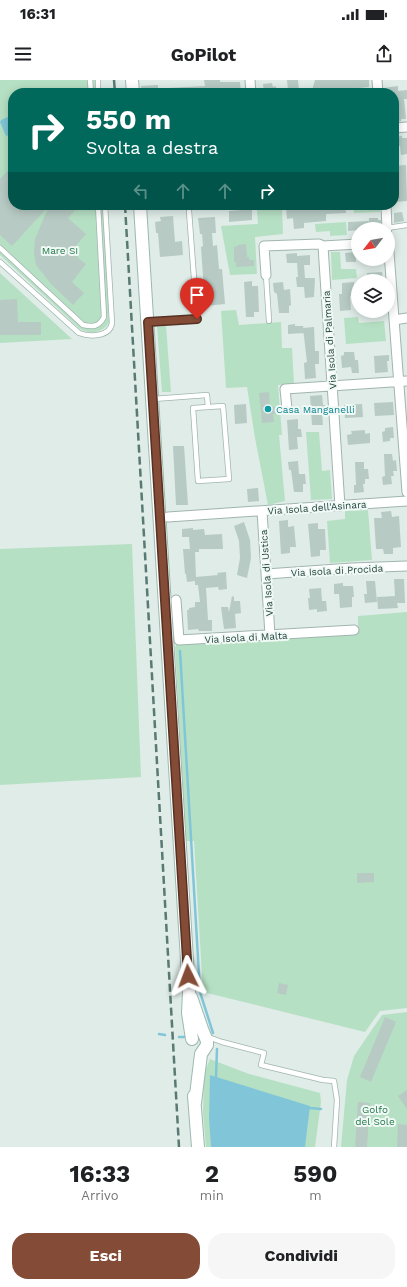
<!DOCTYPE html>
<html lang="it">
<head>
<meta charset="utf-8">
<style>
  body { margin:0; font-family:"Work Sans",sans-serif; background:#f6f6f6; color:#202124; height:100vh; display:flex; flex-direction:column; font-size:15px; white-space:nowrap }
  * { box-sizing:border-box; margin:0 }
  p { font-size:13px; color:#757577 }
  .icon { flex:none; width:22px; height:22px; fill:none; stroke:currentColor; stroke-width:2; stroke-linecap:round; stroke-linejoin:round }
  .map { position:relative; height:1067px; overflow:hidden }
  .details { display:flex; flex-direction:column; background:#fff; flex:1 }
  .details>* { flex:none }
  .hud { position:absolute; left:8px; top:8px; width:391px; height:122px; border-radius:16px; box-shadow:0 2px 10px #0003; background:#00695c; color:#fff; overflow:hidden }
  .needle { width:26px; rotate:239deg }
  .controls { position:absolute; left:351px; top:142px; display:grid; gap:8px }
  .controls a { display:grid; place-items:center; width:44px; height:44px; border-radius:50%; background:#fff; box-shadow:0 2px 10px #0003; font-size:20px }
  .pin { position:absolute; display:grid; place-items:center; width:34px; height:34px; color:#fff; margin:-41px -17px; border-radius:50% 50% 50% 0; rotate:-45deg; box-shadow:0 0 4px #0007 }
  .pin .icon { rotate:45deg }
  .me { position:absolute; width:44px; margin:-22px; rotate:357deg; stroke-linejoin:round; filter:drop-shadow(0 0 3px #0008) }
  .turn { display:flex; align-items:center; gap:14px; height:84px; padding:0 12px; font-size:18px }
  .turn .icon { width:52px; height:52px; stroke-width:2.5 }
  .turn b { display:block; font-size:28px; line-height:34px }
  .lanes { display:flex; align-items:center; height:38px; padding:0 12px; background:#0003; justify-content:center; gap:20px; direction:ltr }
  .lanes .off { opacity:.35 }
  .eta { display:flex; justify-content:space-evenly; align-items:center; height:68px; text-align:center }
  .eta b { font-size:24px; font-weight:700; line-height:28px }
  .cta { display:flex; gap:8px; margin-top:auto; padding:8px 12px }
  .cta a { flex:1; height:46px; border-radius:16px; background:#844c36; color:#fff; font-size:16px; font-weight:700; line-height:46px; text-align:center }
  .cta a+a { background:#f6f6f6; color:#202124 }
  .status { display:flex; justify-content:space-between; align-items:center; height:28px; padding:0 20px; background:#fff; direction:ltr }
  .status svg { height:11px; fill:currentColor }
  header { display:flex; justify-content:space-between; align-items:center; height:52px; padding:0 12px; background:#fff; font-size:18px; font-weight:700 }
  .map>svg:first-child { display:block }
  .green { fill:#b6e0c4 }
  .water { fill:#81c6d8 }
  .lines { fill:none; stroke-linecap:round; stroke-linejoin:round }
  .stream { stroke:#81c6d8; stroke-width:2.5 }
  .building { fill:#b7cac4 }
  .lane-casing { stroke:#a1b5af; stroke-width:6 }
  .street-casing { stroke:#a1b5af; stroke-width:11 }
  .secondary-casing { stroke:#9cb9b1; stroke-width:14 }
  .lane { stroke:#fff; stroke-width:4.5 }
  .street { stroke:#fff; stroke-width:9 }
  .secondary { stroke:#fff; stroke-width:12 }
  .rail { stroke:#597a73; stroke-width:2.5; stroke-dasharray:8 4; stroke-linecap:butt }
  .route-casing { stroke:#563123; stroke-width:10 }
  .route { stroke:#844c36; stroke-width:7 }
  .culture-dot { fill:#0f9aa8; stroke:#f0f9f5; stroke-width:1.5 }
  .labels { text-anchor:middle; stroke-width:4; stroke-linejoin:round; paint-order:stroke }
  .park-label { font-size:10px; fill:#247a4a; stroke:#f0f9f5 }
  .street-label { font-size:10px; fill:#1e3f38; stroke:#f0f9f5 }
  .culture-label { font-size:10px; fill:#0d838f; stroke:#f0f9f5; text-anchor:start }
</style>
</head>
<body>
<div class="status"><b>16:31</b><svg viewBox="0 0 49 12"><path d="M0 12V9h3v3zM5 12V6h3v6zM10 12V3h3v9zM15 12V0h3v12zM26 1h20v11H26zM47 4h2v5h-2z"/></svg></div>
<header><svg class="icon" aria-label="menu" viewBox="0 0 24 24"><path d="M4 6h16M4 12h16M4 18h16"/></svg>GoPilot<svg class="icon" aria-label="share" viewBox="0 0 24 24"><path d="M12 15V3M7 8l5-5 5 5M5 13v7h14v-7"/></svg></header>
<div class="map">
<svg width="407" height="1067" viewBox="0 0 407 1067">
  <rect width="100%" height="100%" fill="#dfece7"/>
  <path class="green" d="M0 0H95L96 13H13V125H103L109 242C105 252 90 255 80 249L0 175Z
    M353 125H379L380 132 354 133Z
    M282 128 283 154 255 157 257 194 230 195 221 146 258 144 257 129Z
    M346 142 347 155 330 156V151L316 152 315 144Z
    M331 172H340L341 189H356L357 198 332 200Z
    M0 193 72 259 0 263Z
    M236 230 239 245 281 242 282 268H292L294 304 278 305 282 355H279L285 421 268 425 255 358 247 307 226 308 221 231Z
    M358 237 359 243 384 241 386 261 346 264 344 238Z
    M166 246 171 312H162L157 247Z
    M306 352H319L322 391 330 390 332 419 311 420Z
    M368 430 372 480 330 483 327 441 345 439V431Z
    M132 464 141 697 0 705V469Z
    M407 532V928L380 931 365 952 203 912 194 761H186L175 567 177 564 358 553V536Z
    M407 932V1067H341L347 1000 354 976 382 935Z
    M210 979 249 994 320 1013 321 1022 315 1067H206L203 1033 204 994Z"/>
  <path class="water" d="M10 36 13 37V54L6 56 0 42 1 40Z
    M210 995 310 1026 305 1067H211L209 1039Z"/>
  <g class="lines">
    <path class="stream" d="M180 571 200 912 213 953
      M159 954 165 955
      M179 957H184
      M216 997 217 969
      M310 1028 321 1029"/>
  </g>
  <path class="building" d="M204 0H220V2H240L241 13H168V8L205 6Z
    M287 0H298L299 11H288Z
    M315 0H369V7L317 12 318 9 312 10Z
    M272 3 273 7 276 6V13H264L263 4Z
    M158 5V13H142L141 6Z
    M398 6V11L407 10V19H404L406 39H401V41L394 42V13H384V8Z
    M402 56V58H407V74L401 75 400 66H396L395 57Z
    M13 85V125H80L68 138 86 154 75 167 78 178 86 184 72 202 84 213 73 225 51 204 36 185 34 172 35 159 49 126 12 166 0 155V99Z
    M406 85 407 121 396 122 394 86Z
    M317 125H345L346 133 326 134V141L304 143V148L294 149 293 138 287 139 286 127 295 126V128L317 127Z
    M252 129V140L229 142V131Z
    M402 132 404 141 394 143V133Z
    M173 136 175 162 182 161 183 175 160 177 158 153H156L155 142 161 141 160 137Z
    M215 137 216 153H212L213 166 217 165 219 189H222L225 224 205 226 201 167 203 166 202 154H200L198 138Z
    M369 138H378V140H381V145L362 148V149H358V150L348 151V142L369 141Z
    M246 164 247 177H249V180H254V186L236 187V182H234V167L238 166V165Z
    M356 172V182H346L345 173Z
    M297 173V176L310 175V185H304L305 198H315L314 217 305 218 304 207H297L296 197H298L297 183H287L286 174Z
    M382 192 383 201H368L367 193Z
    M252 201V206H258L259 232H254V237H246L244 202Z
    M283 202 284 210 290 209 291 225 289 226V233H279L277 214 274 212 273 203Z
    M354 202 355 215 350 216 351 230 340 231 339 214H342V203Z
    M17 219 18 242H41V255H0V220Z
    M295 244V246H303L304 253 288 254V245Z
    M314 247 315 271H319V284H315L316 298 305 299 304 283 307 282 303 248Z
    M344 272H354L355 280H358L359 293H352L351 287 342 288 341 276 344 275Z
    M389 275V281H387L388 292 375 293 374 276Z
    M269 312 270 327H275L276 334H273L274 342 262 343 259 313Z
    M322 315 323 325H325V332H322L323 345H312L310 316Z
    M393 322 394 335 375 336 374 323Z
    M246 324 247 343 235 344 234 325Z
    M362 324 363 337 345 338 344 325Z
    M298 339V349H301L302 357H297L298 369 289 370 287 340Z
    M393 347 394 358H390V361L383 362 382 352 385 351V348Z
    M365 350V354L370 353V363L348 365 347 355 352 354 351 351Z
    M173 366H184L188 425H176Z
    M384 374H392L393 381 396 380 397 391H393L394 396H391L392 404 383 405 382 397 385 396Z
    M298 381 299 394H305L306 404H303V412H294L291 390H289L288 382Z
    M355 382H364V389H368L369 399H365V404H363L364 412 354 413V405H356Z
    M258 408 259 421 248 422 247 409Z
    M391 431 392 437 399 436 401 467 393 468V474H384L383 469H376L374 438H382L381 432Z
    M288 440V447L294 446 296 467H290V473L281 474 279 441Z
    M244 442 250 460 251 478 247 498 237 495 240 478 239 461 234 446Z
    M318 443V449H325L326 470H320V476L311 477 308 444Z
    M193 448V450L204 449 205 455 222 454 223 469H199V472H195L196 497 218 495 217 493 226 492 227 509 219 510 218 507 206 508 208 540H212V551H199L198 549 188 550 187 530H189V528L195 527V522H200L198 505H195V501L187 502 186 494H185L183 469H190L189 457H182V449Z
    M394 499H404L405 523H397L398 528 378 529 377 517 395 516Z
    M366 501H375L377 522 365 523 364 514H367Z
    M343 503V506H353L354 517H352V527L340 528 339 514H334V504Z
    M321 508 322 521H326L327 531 317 532V529L309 530 308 518H310L309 509Z
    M232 516 234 517V521H240L241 533 235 534 236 548 224 549 221 527H228L229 532Z
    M357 793H374V802L357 803Z
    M279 903 288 905 286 915 277 913Z
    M385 937 396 942 371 1002 360 997Z
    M407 1010V1029L398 1016Z
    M358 1022 370 1023 367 1067H356L355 1065Z
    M398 1044 407 1045V1067H397Z"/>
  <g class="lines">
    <defs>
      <path id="lane" d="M90 0 91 13
        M98 0V13
        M387 148 407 145
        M0 168 83 245C93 247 99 247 104 237L98 125
        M0 182 79 253C90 257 110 257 112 243L105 125
        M266 195 269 241
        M149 242 197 239 189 131
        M153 319 207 315 208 327
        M223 326 229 399 198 401 193 328Z
        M208 957 222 962 264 973 261 985 323 1000 334 1001 337 1020 334 1067"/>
      <path id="street" d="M250 0 251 13
        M377 0 378 13
        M394 48 407 47
        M386 125 387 149
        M388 159 407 412
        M323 166 340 426
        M266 195 264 166 319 164 323 166 358 164
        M394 240 407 238
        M287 329 285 309 407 301
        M262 431 270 555
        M168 437 407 421
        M266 494 352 488 407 486
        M176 520 179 560 354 550"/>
      <path id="secondary" d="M132 0 133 13
        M140 125 189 912 188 933 192 959
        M191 917 202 949 207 961V965L201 974 195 1023
        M194 1016 198 1067"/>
    </defs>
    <use href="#lane" class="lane-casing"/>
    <use href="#street" class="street-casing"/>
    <use href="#secondary" class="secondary-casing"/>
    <use href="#lane" class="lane"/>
    <use href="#street" class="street"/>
    <use href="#secondary" class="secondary"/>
    <path class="rail" d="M114 0 115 13
      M125 125 179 1067"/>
  </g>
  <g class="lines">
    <defs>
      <path id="route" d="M188 896 148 242 197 239"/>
    </defs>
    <use href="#route" class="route-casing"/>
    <use href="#route" class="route"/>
  </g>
  <circle class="culture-dot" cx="268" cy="329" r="4"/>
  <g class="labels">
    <g class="park-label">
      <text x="60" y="174">Mare SI</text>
      <text x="375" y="1033">Golfo<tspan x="375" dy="12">del Sole</tspan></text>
    </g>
    <g class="street-label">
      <text transform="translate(329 260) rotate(-94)" y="4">Via Isola di Palmaria</text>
      <text transform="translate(317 427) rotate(-4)" y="4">Via Isola dell'Asinara</text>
      <text transform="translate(337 490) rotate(-3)" y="4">Via Isola di Procida</text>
      <text transform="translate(266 493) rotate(-94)" y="4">Via Isola di Ustica</text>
      <text transform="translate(246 557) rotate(-3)" y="4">Via Isola di Malta</text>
    </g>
    <g class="culture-label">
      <text x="276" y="333">Casa Manganelli</text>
    </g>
  </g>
</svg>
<div class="controls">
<a><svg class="needle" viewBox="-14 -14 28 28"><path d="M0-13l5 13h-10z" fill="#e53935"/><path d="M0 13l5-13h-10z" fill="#757577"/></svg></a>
<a><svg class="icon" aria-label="layers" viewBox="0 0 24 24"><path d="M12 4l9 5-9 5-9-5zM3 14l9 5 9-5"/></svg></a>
</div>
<div class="pin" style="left:197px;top:239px;background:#d93025"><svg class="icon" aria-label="arrive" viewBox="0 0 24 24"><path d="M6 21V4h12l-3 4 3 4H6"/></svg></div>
<svg class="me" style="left:188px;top:896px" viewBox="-20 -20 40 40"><path d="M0-17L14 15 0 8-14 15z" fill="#844c36" stroke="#fff" stroke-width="4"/></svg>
<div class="hud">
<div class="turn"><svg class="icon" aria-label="right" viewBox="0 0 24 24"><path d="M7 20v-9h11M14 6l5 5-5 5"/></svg><div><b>550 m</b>Svolta a destra</div></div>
<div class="lanes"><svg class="icon off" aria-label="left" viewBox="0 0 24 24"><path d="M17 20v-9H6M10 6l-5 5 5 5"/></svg><svg class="icon off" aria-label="ahead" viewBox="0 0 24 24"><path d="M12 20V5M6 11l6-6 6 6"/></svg><svg class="icon off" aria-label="ahead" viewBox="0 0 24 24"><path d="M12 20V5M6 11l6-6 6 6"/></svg><svg class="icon" aria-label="right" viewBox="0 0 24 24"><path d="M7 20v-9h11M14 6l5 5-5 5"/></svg></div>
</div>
</div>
<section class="details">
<div class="eta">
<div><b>16:33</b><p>Arrivo</p></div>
<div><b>2</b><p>min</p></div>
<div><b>590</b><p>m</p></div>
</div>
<div class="cta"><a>Esci</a><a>Condividi</a></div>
</section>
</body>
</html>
